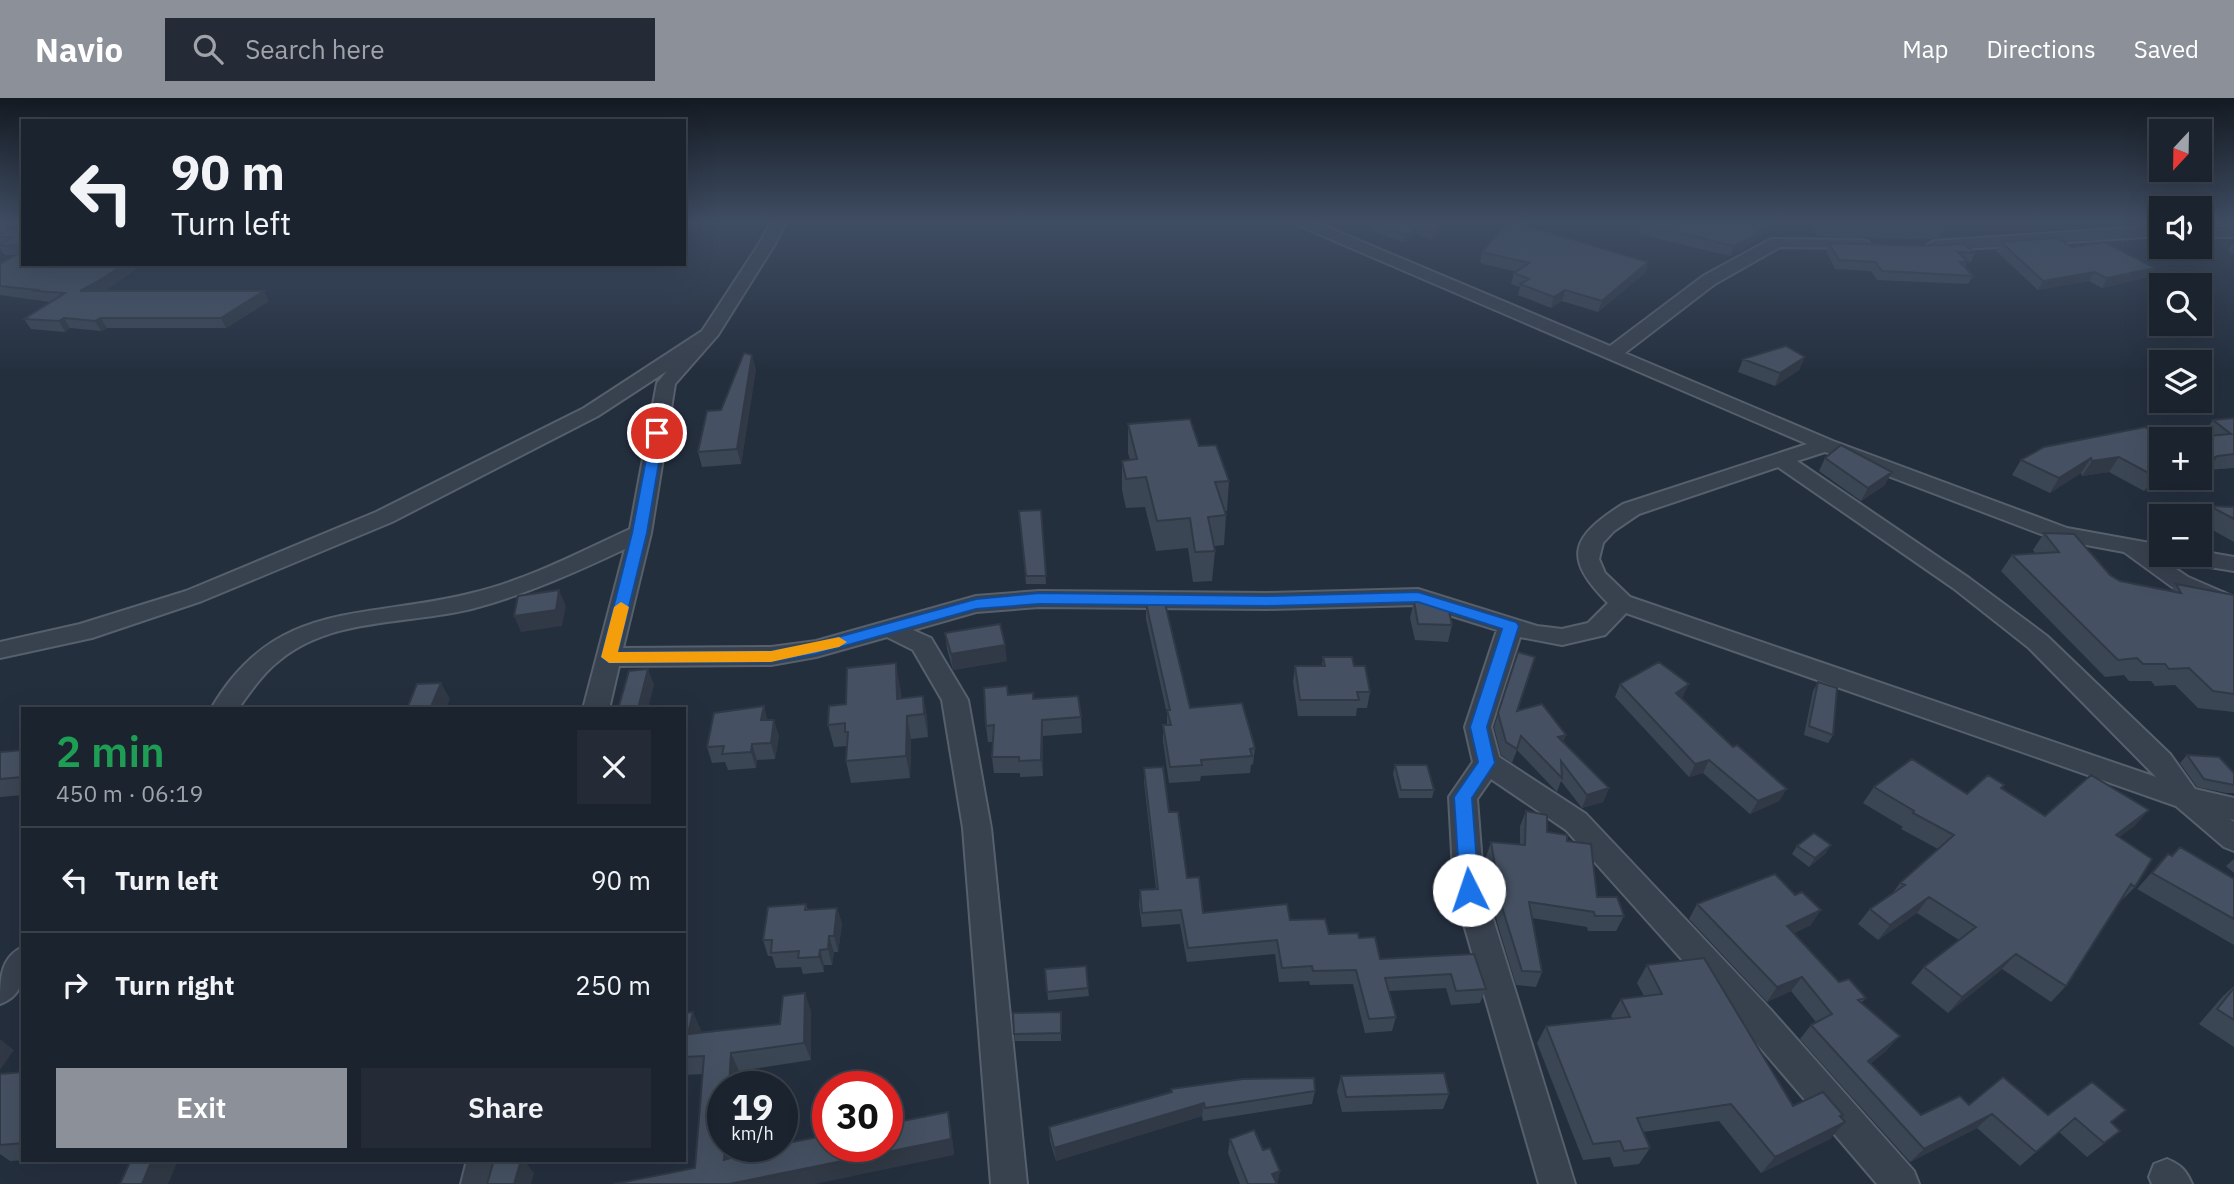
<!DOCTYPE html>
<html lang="en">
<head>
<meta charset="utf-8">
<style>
  body { margin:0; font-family:"IBM Plex Sans",sans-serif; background:#242b36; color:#f1f3f6; height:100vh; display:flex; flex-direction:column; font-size:26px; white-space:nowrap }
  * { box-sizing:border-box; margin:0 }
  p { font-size:23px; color:#a0a4aa }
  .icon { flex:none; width:38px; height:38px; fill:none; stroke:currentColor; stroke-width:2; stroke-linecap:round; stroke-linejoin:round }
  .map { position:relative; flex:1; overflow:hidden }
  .panel { position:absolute; left:21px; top:609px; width:665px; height:455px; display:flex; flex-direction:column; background:#1b232e; border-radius:0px; box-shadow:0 7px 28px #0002,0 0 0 2px #39404a }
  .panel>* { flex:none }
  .banner { position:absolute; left:21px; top:21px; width:665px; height:147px; border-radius:0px; box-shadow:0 7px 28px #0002,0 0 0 2px #39404a; background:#1b232e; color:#f1f3f6; overflow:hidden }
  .needle { width:46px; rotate:202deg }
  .controls { position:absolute; left:2149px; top:21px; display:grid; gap:14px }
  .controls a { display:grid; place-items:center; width:63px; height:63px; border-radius:0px; background:#1b232e; box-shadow:0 7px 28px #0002,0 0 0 2px #39404a; font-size:35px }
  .speed { position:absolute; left:707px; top:973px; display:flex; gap:14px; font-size:35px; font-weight:700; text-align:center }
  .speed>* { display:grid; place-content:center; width:91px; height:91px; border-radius:50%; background:#1b232e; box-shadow:0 7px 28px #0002,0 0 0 2px #39404a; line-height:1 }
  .speed small { font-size:18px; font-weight:400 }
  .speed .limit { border:10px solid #d22; background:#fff; color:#111 }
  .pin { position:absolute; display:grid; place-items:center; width:60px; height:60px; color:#fff; margin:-30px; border:4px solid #fff; border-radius:50%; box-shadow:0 2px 7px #0007 }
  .me { position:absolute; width:77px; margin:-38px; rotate:356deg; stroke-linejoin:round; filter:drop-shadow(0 0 5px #0008) }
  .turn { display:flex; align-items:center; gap:24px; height:147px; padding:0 35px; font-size:32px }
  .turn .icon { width:91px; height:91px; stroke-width:2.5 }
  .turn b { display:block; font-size:49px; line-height:60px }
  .round { display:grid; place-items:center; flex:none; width:74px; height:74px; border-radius:0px; background:#242b36 }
  .head { display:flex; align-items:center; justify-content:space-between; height:119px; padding:0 35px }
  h1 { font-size:42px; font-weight:600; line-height:52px; color:#1e9e55 }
  .cta { display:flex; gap:14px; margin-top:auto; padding:14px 35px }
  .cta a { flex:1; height:80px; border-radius:0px; background:#8c9099; color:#fff; font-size:28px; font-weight:600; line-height:80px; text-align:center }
  .cta a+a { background:#242b36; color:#f1f3f6 }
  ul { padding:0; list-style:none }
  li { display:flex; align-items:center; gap:21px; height:105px; padding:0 35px; border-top:2px solid #39404a }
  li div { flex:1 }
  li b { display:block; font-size:26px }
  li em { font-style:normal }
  header { display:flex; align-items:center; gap:42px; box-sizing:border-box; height:98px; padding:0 35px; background:#8c9099; color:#fff }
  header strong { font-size:33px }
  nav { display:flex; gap:38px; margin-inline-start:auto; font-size:24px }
  .search { width:490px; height:63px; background:#242b36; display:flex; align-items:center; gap:18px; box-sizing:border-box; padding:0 24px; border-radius:0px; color:#a0a4aa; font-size:26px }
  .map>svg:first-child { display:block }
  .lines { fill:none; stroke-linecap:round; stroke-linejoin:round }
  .street-casing { stroke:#565f6c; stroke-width:4 }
  .street { fill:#38414e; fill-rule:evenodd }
  .wall { fill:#3b4654 }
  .shaded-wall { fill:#303945 }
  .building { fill:#455162; stroke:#303945; stroke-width:2 }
  .route { fill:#1a73e8; stroke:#114b97; stroke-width:2 }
  .slow { fill:#f59e0b }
</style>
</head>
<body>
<header>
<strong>Navio</strong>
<div class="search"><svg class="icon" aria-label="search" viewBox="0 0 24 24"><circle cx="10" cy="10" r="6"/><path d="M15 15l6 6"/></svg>Search here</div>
<nav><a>Map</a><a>Directions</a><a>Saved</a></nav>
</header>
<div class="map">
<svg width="2234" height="1086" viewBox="0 0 2234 1086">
  <rect width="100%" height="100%" fill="#242f3e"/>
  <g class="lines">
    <defs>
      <path id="street" d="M772 122H787L775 146 718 237 675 286 651 435 623 550 771 549 816 543 976 498 1039 493 1267 495 1418 491 1537 528 1562 531 1588 525 1608 505C1562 459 1571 439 1623 406L1807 346 1293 125 1291 122H1310L1610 248 1703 178 1771 141 1862 142 1868 144 1870 147 1868 150 1780 149 1715 186 1625 255 1833 343 2067 430 2161 447V457H2200V453L2234 459V473L2179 464 2169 459 2161 461 2188 479 2234 499V516L2172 489 2124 454 2054 441 1825 354 1797 363 1969 480 2047 538 2170 656 2195 691 2234 700V722L2230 721 2234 724V753L2224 749 2176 708 1626 515 1605 537 1562 547 1520 539 1491 629 1499 659 1586 716 1770 911 1914 1073 1919 1086H1877L1746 933 1566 732 1491 681 1477 701 1484 792 1575 1086H1539L1454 792 1449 699 1473 664 1465 629 1497 532 1417 507 1267 511 1039 509 976 514 913 532 931 540 968 602 991 730 1027 1086H991L963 730 942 602 913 552 887 539 816 559 771 567 619 568 609 611H583L625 451C576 474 527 496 475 510 411 527 334 518 280 562 263 575 251 593 238 611H211C275 500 366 522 472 495 527 482 578 455 630 431L657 285 667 273 598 318 392 424 202 503 92 540 0 560V544L80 526 186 493 376 414 584 310 702 233 759 146ZM1778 369 1953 490 2029 550 2156 679 1630 499 1605 475 1599 461 1603 445 1614 433 1639 416Z
        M2161 128V138L1934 153 1926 148 1934 143Z
        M2200 129H2234V139H2200Z
        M23 849C23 874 27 896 0 906 0 882 0 859 23 849Z
        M2167 1061C2181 1067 2186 1072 2192 1086H2152L2149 1079 2154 1066Z
        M467 1062H503L497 1086H461Z"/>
    </defs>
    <use href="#street" class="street-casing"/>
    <use href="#street" class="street"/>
  </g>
  <path class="wall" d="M0 122H23V166H143L104 193 269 203 226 230H107L101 233 70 230 65 234 31 231 24 221 51 204 0 197V166L16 157H5L0 150V147L2 146 0 144Z
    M1579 122H1598L1596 126Z
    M1801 122H1936L1945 128 1939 140 1912 141 1817 138 1809 123H1803Z
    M2211 122H2234V127L2217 126Z
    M1370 125H1454L1432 141 1416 136 1404 144 1369 132Z
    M1642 126 1772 128 1744 151 1730 158 1639 136Z
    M1527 128 1648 164 1645 175 1598 214 1562 203 1551 210 1518 197 1520 189 1511 186 1514 175 1517 174 1480 165 1482 154Z
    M2234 143V157L2228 152Z
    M2001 144 2072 149 2149 179 2102 190 2089 183 2038 192 1996 153Z
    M1829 145 1975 155 1971 164H1967L1965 169 1973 178 1968 186 1877 182 1871 173 1835 171 1826 153Z
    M1805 259 1799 272 1775 288 1738 274 1743 261Z
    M756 271 741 366 702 369 698 354 721 312Z
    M2234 320V370L2207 372 2200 375V341L2204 338 2202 337 2213 322Z
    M1128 326 1199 348 1229 383 1227 413H1225L1226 417 1224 447 1214 448 1215 453 1212 483 1193 484 1188 450 1156 453 1145 409 1126 410 1122 392V363L1130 362 1128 355Z
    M2145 329 2161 380 2144 393 2109 374 2082 378 2081 375 2050 395 2012 377 2021 362Z
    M1825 360 1885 387 1861 403 1819 373Z
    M2210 408 2234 409V444L2200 425V421Z
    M1041 412 1046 486H1026L1019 413Z
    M2044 435 2120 483 2171 493 2176 486 2234 497V614L2198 610 2175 587 2155 588 2151 583H2129L2124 577 2105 579 2001 473 2012 457 2035 455 2033 452Z
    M1414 503 1452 527 1448 544 1415 542 1410 520Z
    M1146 505 1190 610 1255 650 1253 666 1251 667 1250 675 1201 678 1200 683 1169 685 1163 643V627H1167V616L1146 521Z
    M945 535 1007 563 953 572 947 551Z
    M1518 554 1517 613 1564 644 1609 690 1603 704 1582 710 1561 683 1557 694 1517 652 1512 665 1501 657 1494 629Z
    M1323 559 1354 568 1370 594 1367 610H1357L1356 618H1298L1293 584 1295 568H1322Z
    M1818 584 1833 637 1828 645 1804 637 1813 593Z
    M1620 586 1683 598 1681 600 1779 703 1750 716 1703 675 1689 679 1615 599Z
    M900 588 901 600 923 598 927 620 928 639 911 641 910 680 851 685 846 663 847 648 834 649 828 627 846 606Z
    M1008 597 1033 601 1081 619 1082 635 1043 638V678L1020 679V675H994L992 659 993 644H988L986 628Z
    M764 608 767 622 779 638 775 661 757 662 756 670 728 672 725 664 712 665 707 649Z
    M23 652V697L0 699V655Z
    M2187 657 2234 675V695H2226L2197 689 2180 665Z
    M1395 667 1434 692 1432 700H1399L1393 676Z
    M1144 670 1169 714 1187 780 1203 815 1290 822 1329 836 1359 840 1380 861 1474 856 1486 891 1480 905 1451 907 1446 890 1389 893 1396 919 1392 933 1365 935 1353 886 1310 887 1309 883 1279 884 1275 856 1187 864 1180 826 1142 829 1139 807 1140 792 1156 791 1144 684Z
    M2004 687 2001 691 2045 718 2149 712 2134 728 2119 739 2135 789 2120 804 2066 888 2051 904 2002 871 1948 915 1911 885 1924 869 1959 842 1917 815 1878 842 1858 826 1870 811 1892 796 1900 785 1938 751 1901 731 1903 729 1863 705 1874 689 1967 696Z
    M1526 713 1547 734 1567 743 1597 799 1624 818 1616 833H1588L1587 829 1532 820 1542 874 1536 889 1516 887 1497 824 1486 759 1491 744 1520 747V728Z
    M1797 748 1826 755 1809 769 1792 756Z
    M2168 756 2234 781V847L2137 791Z
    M2234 761V775L2226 768Z
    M1795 797 1811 827 1794 835 1839 884 1866 900 1861 905 1887 952 1870 966 1921 1017 1969 1007 2111 1025 2120 1033 2087 1059 2059 1034 2020 1068 1977 1030 1910 1064 1800 941 1811 927 1816 924 1791 893 1767 904 1689 821 1697 806Z
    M806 806 808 812 837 810 842 826 838 854H834L832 867H824V874L803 876 801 869 776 870 772 858H768L763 842Z
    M1647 867 1793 1008 1841 1019 1845 1024 1830 1041 1761 1075 1719 1023 1643 1034 1650 1050 1639 1066 1614 1069 1610 1059 1583 1062 1537 945 1546 928 1613 921 1611 918 1621 901 1644 898 1637 885Z
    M1045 871 1088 890 1089 898 1048 902Z
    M2234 888V949L2199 926 2223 898Z
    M811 913V962L739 973 734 1059 951 1031 954 1057 695 1070 703 976 684 977V915L701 932V935L780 926Z
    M1061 914V943H1015L1013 915Z
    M23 974V1062H25L10 1063 0 1056V976Z
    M1341 978 1449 996 1443 1011 1342 1014 1337 993Z
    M1314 980 1315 993 1312 1006 1203 1023 1202 1018 1056 1063 1050 1043 1049 1029Z
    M1230 1041 1263 1052 1280 1073 1277 1086H1240L1228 1055Z
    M188 1062H236L235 1063Z"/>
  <path class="shaded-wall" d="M1451 122H1455L1454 125 1432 141 1433 134Z
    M1772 122H1775L1772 128 1744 151 1730 158 1734 148Z
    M1418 130 1416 136 1404 144 1406 137Z
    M1648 164 1645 175 1598 214 1602 203Z
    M124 166H143L108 191 86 203 80 193Z
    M2155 170 2149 179 2102 190 2107 180Z
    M2094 174 2089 183 2038 192 2043 183Z
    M1565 192 1562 203 1551 210 1554 199Z
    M264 193 269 203 226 230 221 220Z
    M64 220 70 230 65 234 59 223Z
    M101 220 107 230 101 233 95 223Z
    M752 257 756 271 741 366 737 351Z
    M1805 259 1799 272 1775 288 1780 275Z
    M2218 358 2207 372 2200 375V364Z
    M2119 359 2109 374 2082 378 2092 363Z
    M2091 360 2081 375 2050 395 2059 380Z
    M1892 374 1885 387 1861 403 1868 390Z
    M2161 376V380H2184L2144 393 2154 378Z
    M559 492 566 508 562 528 521 534 514 518Z
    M1005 547 1007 563 953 572 951 556Z
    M896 565 900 588 901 623 897 601Z
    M648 571 654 587 648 611H638Z
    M441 585 450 601 446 611H430Z
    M1689 586 1683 598 1670 607 1676 595Z
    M923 598 927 620 928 639 924 616Z
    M764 608 768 625 761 622Z
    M907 618 911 641 910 680 906 658Z
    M774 622 779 638 775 661 771 645Z
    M1042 622 1043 638V678L1041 662Z
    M1566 637 1561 650 1558 639Z
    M752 646 757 662 756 670 751 654Z
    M1709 662 1703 675 1689 679 1695 666Z
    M1609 690 1603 704 1582 710 1587 697Z
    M1787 691 1779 703 1750 716 1758 703Z
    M2149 712 2134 728 2101 753 2116 737Z
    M1831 747 1826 755 1809 769 1815 760Z
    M1929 799 1917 815 1878 842 1890 827Z
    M837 810 842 826 838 854 834 838Z
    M1821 812 1811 827 1777 843 1787 828Z
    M829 838 834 854 832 867 828 851Z
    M820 852 824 867V874L819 859Z
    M2016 856 2002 871 1948 915 1962 899Z
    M1802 879 1791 893 1767 904 1777 889Z
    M805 895 811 913V962L804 945Z
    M693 914 701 932 697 954 688 936Z
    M1900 938 1887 952 1856 977 1868 963Z
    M0 941 14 952 0 972Z
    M731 955 739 973 738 989H729Z
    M1204 1005 1202 1018 1056 1063 1054 1050Z
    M948 1014 951 1031 954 1057 815 1086H729Z
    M1992 1016 1977 1030 1910 1064 1924 1051Z
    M1843 1017 1830 1032 1845 1024 1830 1041 1761 1075 1775 1059Z
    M725 1048H735L733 1078 724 1062Z
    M152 1062H178L168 1086H142Z
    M521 1062H524L534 1075 531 1086H514Z
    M1280 1073 1277 1086H1270L1272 1076Z"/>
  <path class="building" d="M0 122H23V147L0 148 12 139H0V136L14 129 0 128Z
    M1377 122H1451L1433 134 1418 130 1406 137 1370 125Z
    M1512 122H1528L1527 128 1648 164 1602 203 1565 192 1554 199 1520 186 1529 181 1514 175 1529 165 1482 154 1507 125Z
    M1648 122H1772L1748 141 1734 148 1642 126Z
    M1819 122H1936L1945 128 1917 130 1822 126Z
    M2057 140 2072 149 2104 144 2155 170 2107 180 2094 174 2043 183 2001 144Z
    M1829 145 1916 148 1964 146 1975 155 1958 154 1968 164H1960L1973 178 1882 173 1875 164 1839 162Z
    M23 153V166H124L102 181 80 193H264L221 220H101L95 223 64 220 59 223 24 221 65 195 35 193 37 192 0 188V166Z
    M1786 248 1805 259 1780 275 1743 261Z
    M744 255 752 257 737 351 698 354 707 313 721 312Z
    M2234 320V356L2218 358 2200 364V341H2173L2231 336 2213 322Z
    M1190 321 1199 348 1216 347 1229 383 1215 384 1226 417 1208 419 1215 453 1195 454 1190 420 1157 423 1146 379 1126 381 1122 363 1137 361 1128 326Z
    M2145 329 2166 341H2161V376L2154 378 2119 359 2092 363 2091 360 2059 380 2021 362 2044 349Z
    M1841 347 1892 374 1868 390 1825 360Z
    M2210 408 2234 409V421Z
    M1041 412 1046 478H1026L1019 413Z
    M2044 435 2074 436 2110 477 2120 483 2181 495 2176 486 2234 497V596L2213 593 2189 570 2169 571 2165 566H2143L2137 560 2118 562 2012 457 2059 454Z
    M559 492 556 512 514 518 518 498Z
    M1164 501 1190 610 1242 605 1255 650 1250 651 1252 658 1201 662 1202 667 1170 669 1163 627H1171L1167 612H1170L1146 505Z
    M1414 503 1447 504 1452 527 1418 526Z
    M1000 526 1005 547 951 556 945 535Z
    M1518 554 1535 559 1517 613 1542 606 1566 637 1558 639 1609 690 1587 697 1561 663 1562 680 1521 638 1517 651 1506 644 1498 615Z
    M1323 559H1352L1354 568H1365L1370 594H1357L1359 602H1300L1295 568H1325Z
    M1659 564 1689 586 1676 595 1733 649 1737 647 1787 691 1758 703 1709 662 1695 666 1620 586Z
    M896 565 897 601 923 598 924 616 907 618 906 658 846 663 848 634H845V625L828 627 829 608 846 606 847 570Z
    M648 571 638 611H618L629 573Z
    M1818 584 1837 590 1833 637 1809 628Z
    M441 585 430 611H407L417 586Z
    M1007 588 1008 597 1033 595V601L1078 598 1081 619 1042 622 1041 662 1019 663V659H992L994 627 986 628 984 590Z
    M764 608 761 622H774L771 645 752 646 751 654 722 656 724 648 707 649 714 615Z
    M23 652V678L22 679 0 681V655L1 654Z
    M2187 657 2219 659 2234 675V687L2204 681Z
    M1912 661 1967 696 1988 677 2004 687 2001 690 2045 718 2091 677 2149 712 2116 737 2152 761 2135 789 2131 786 2066 888 2016 856 1962 899 1924 869 1976 829 1929 799 1890 827 1870 811 1905 787 1900 785 1954 737 1913 715 1914 713 1874 689Z
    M1395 667H1427L1434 692H1401Z
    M1163 669 1169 714H1178L1187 780 1199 779 1203 815 1287 806 1290 822 1325 821 1329 836 1358 835 1359 840 1375 839 1380 861 1474 856 1486 891 1456 893 1451 876 1385 880 1396 919 1369 921 1356 872 1313 873 1312 868 1282 870 1277 842 1188 850 1181 812 1142 815 1140 792 1158 791 1144 670Z
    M1526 713 1547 717V734L1567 737V743L1591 746 1597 799H1617L1624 818H1595L1594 814 1529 804 1542 874 1522 873 1502 809 1491 744 1525 747Z
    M1814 735 1831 747 1815 760 1797 748Z
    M2180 749 2234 781V821L2152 775 2168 756 2172 758Z
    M1775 776 1795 797 1802 794 1821 812 1787 828 1839 884 1849 881 1866 900 1858 902 1900 938 1868 963 1921 1017 1960 998 1969 1007 2003 979 2048 1017 2092 984 2126 1012 2111 1024 2120 1033 2104 1045 2075 1020 2036 1054 1992 1016 1924 1051 1811 927 1832 916 1802 879 1777 889 1697 806Z
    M806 806 805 812 837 810 834 838H829L828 851 820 852 819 859 798 860 799 853 771 855 772 842H763L768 809Z
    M1704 860 1793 1008 1823 994 1843 1017 1840 1018 1845 1024 1775 1059 1731 1006 1637 1020 1650 1050 1624 1053 1620 1043 1593 1046 1546 928 1630 919 1621 901 1662 896 1647 867Z
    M1086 868 1088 890 1047 894 1045 871Z
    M2234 890V922L2217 911Z
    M805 895 804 945 731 955 729 989H723V1048H725L724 1062 774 1048H782V1046L828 1037V1048H887V1026L948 1014 951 1041 729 1086H614L695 1070 704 958 684 959V915L693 914 688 936 780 926 783 898Z
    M1061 914V935L1014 936 1013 915Z
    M23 974V1045L0 1047V976Z
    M1444 975 1449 996 1346 999 1341 978Z
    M1314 980 1315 993 1205 1010 1204 1005 1054 1050 1049 1029 1172 994 1171 991 1243 981Z
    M1254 1032 1263 1052 1270 1050 1280 1073 1272 1076 1277 1086H1248L1230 1041Z
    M131 1062H152L142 1086H120Z
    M494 1062H521L514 1086H487Z"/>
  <linearGradient id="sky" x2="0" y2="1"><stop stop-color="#141a22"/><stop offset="0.45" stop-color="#3f4d63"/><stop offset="1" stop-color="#3f4d63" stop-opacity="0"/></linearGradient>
  <rect width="2234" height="274" fill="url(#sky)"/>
  <path class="route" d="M657 331 664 335 647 435 618 554 771 553 816 545 976 501 1039 495 1267 498 1418 494 1516 524 1519 528 1487 629 1495 665 1472 700 1479 792 1476 797 1469 800 1462 797 1460 792 1454 699 1478 664 1470 629 1502 531 1418 504 1267 508 1039 506 976 511 816 556 771 564 609 565 601 559 632 435 651 335Z"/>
  <path class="slow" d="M621 504 629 509 618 554 771 553 839 539 847 544 839 549 771 564 609 565 601 559 614 509Z"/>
</svg>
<div class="controls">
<a><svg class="needle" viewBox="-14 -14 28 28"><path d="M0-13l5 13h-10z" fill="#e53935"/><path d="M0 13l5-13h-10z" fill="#a0a4aa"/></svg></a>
<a><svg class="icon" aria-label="sound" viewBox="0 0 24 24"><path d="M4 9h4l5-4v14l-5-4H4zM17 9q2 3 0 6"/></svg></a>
<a><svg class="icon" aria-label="search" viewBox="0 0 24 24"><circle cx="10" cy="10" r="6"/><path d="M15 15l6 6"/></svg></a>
<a><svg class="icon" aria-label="layers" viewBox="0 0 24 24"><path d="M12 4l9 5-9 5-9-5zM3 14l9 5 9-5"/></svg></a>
<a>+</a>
<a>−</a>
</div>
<div class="speed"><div>19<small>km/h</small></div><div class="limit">30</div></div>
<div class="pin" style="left:657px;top:335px;background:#d93025"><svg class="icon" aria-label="arrive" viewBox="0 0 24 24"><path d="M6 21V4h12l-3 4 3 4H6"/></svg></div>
<svg class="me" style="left:1469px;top:792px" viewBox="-20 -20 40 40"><circle r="19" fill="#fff"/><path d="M0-13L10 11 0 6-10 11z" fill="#1a73e8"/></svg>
<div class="banner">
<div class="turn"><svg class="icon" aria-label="left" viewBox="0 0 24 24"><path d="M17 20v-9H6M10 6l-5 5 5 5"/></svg><div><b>90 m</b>Turn left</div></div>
</div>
<section class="panel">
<div class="head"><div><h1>2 min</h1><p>450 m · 06:19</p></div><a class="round"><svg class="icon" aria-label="close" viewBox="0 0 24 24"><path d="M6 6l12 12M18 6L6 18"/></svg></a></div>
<ul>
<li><svg class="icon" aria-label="left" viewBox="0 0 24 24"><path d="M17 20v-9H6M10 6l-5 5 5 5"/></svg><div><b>Turn left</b></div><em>90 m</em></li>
<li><svg class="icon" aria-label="right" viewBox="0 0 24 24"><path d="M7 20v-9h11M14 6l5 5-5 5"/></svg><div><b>Turn right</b></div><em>250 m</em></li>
</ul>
<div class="cta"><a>Exit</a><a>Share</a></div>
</section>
</div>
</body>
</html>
